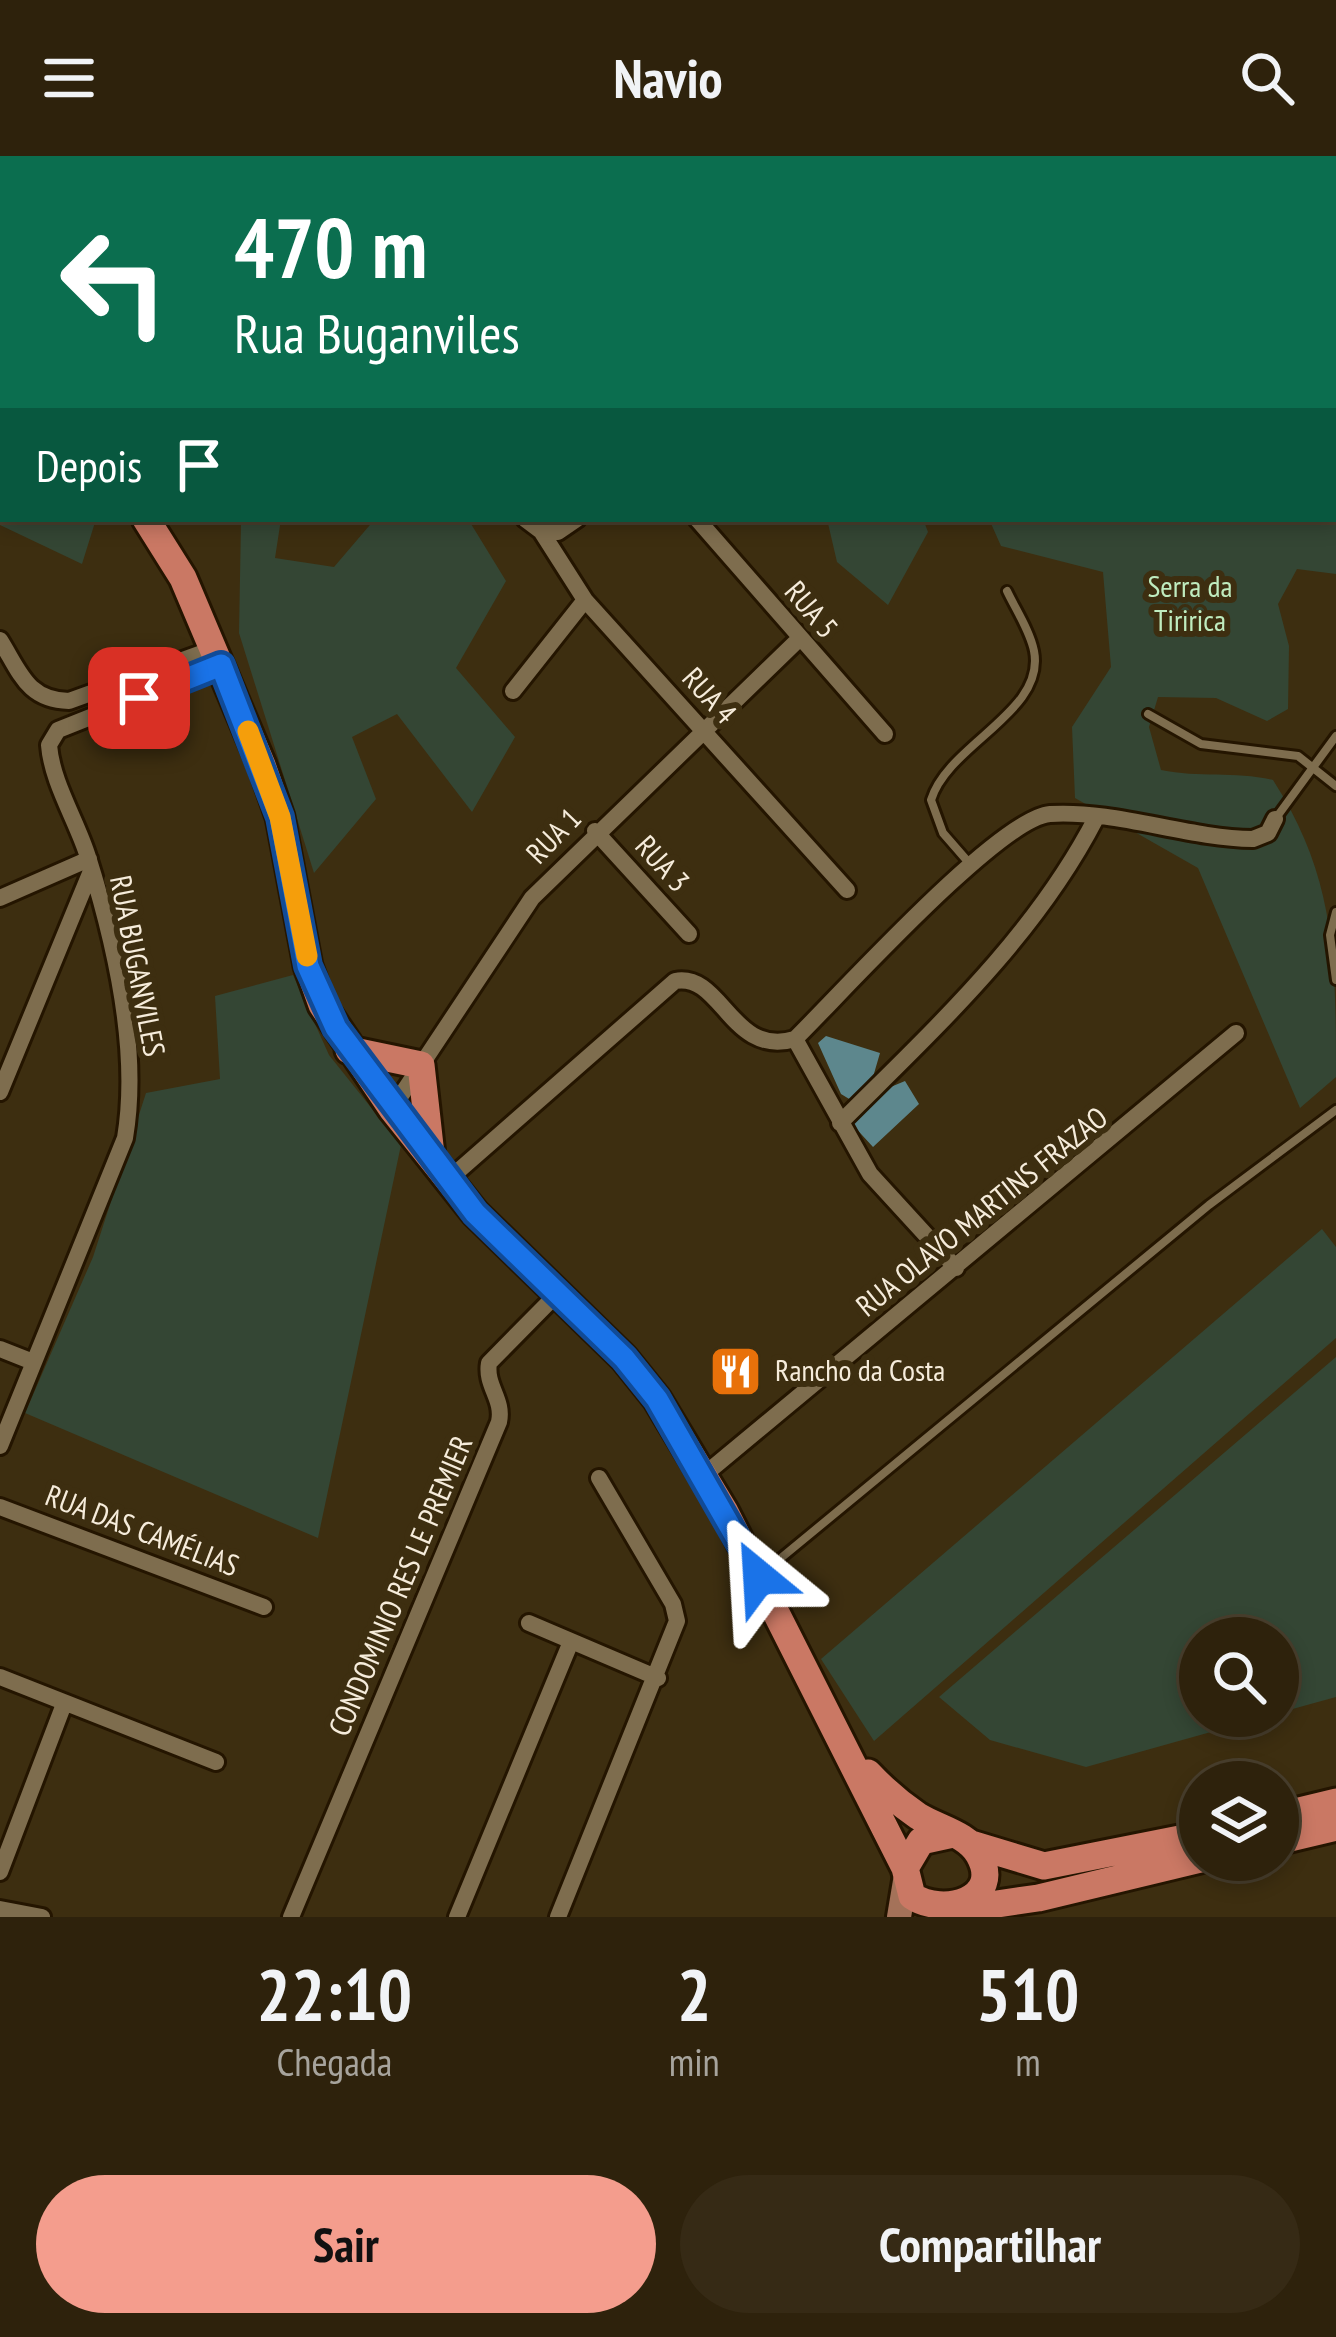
<!DOCTYPE html>
<html lang="pt">
<head>
<meta charset="utf-8">
<style>
  body { margin:0; font-family:"PT Sans Narrow",sans-serif; background:#362a15; color:#f1f3f6; height:100vh; display:flex; flex-direction:column; font-size:45px; white-space:nowrap }
  * { box-sizing:border-box; margin:0 }
  p { font-size:39px; color:#a7a49d }
  .icon { flex:none; width:66px; height:66px; fill:none; stroke:currentColor; stroke-width:2; stroke-linecap:round; stroke-linejoin:round }
  .map { position:relative; height:1761px; overflow:hidden }
  .side { display:flex; flex-direction:column; background:#2e220c; flex:1 }
  .side>* { flex:none }
  .top-card { position:absolute; left:0px; top:0px; width:1338px; height:366px; box-shadow:0 6px 18px #0003,0 0 0 3px #493f2d; background:#0b6e4f; color:#fff; overflow:hidden }
  .buttons { position:absolute; left:1179px; top:1461px; display:grid; gap:24px }
  .buttons a { display:grid; place-items:center; width:120px; height:120px; border-radius:50%; background:#2e220c; box-shadow:0 6px 18px #0003,0 0 0 3px #493f2d; font-size:60px }
  .pin { position:absolute; display:grid; place-items:center; width:102px; height:102px; color:#fff; margin:-51px; border-radius:24px; box-shadow:0 6px 18px #0006 }
  .me { position:absolute; width:132px; margin:-66px; rotate:333deg; stroke-linejoin:round; filter:drop-shadow(0 0 9px #0008) }
  .turn { display:flex; align-items:center; gap:42px; height:252px; padding:0 36px; font-size:54px }
  .turn .icon { width:156px; height:156px; stroke-width:2.5 }
  .turn b { display:block; font-size:84px; line-height:102px }
  .then { display:flex; align-items:center; height:114px; padding:0 36px; background:#0003; gap:24px; font-size:45px }
  .eta { display:flex; justify-content:space-evenly; align-items:center; height:204px; text-align:center }
  .eta b { font-size:72px; font-weight:800; line-height:84px }
  .primary-button { display:flex; gap:24px; margin-top:auto; padding:24px 36px }
  .primary-button a { flex:1; height:138px; border-radius:72px; background:#f49d8d; color:#111; font-size:48px; font-weight:800; line-height:138px; text-align:center }
  .primary-button a+a { background:#362a15; color:#f1f3f6 }
  header { display:flex; justify-content:space-between; align-items:center; height:156px; padding:0 36px; background:#2e220c; font-size:54px; font-weight:800 }
  .map>svg:first-child { display:block }
  .green { fill:#344634 }
  .water { fill:#5d878d }
  .lines { fill:none; stroke-linecap:round; stroke-linejoin:round }
  .lane-casing { stroke:#241500; stroke-width:14 }
  .street-casing { stroke:#241500; stroke-width:22 }
  .secondary-casing { stroke:#241500; stroke-width:30 }
  .primary-casing { stroke:#241500; stroke-width:33 }
  .lane { stroke:#7e6d4e; stroke-width:8 }
  .street { stroke:#7e6d4e; stroke-width:16 }
  .secondary { stroke:#a47259; stroke-width:24 }
  .primary { stroke:#ca7864; stroke-width:27 }
  .route-casing { stroke:#114b97; stroke-width:30 }
  .route { stroke:#1a73e8; stroke-width:21 }
  .slow { stroke:#f59e0b; stroke-width:21 }
  .labels { text-anchor:middle; stroke-width:12; stroke-linejoin:round; paint-order:stroke }
  .park-label { font-size:30px; fill:#bfecbf; stroke:#3d2e10 }
  .street-label { font-size:30px; fill:#f6ecdb; stroke:#3d2e10 }
  .poi-label { font-size:30px; fill:#f6ecdb; stroke:#3d2e10; text-anchor:start }
</style>
</head>
<body>
<header><svg class="icon" aria-label="menu" viewBox="0 0 24 24"><path d="M4 6h16M4 12h16M4 18h16"/></svg>Navio<svg class="icon" aria-label="search" viewBox="0 0 24 24"><circle cx="10" cy="10" r="6"/><path d="M15 15l6 6"/></svg></header>
<div class="map">
<svg width="1336" height="1761" viewBox="0 0 1336 1761">
  <rect width="100%" height="100%" fill="#3d2e10"/>
  <path class="green" d="M370 0H697L700 3H369Z
    M861 0H1067L1070 3H862Z
    M1255 0H1336V418L1297 413 1278 448 1289 490 1288 553 1267 565 1216 542 1158 541 1149 571 1161 614C1199 622 1235 615 1273 624 1336 722 1336 804 1336 921L1300 952 1198 712 1075 642 1072 571 1111 511 1103 416 1001 390 989 363H1335V3Z
    M0 288 3 363H96L82 408 0 369Z
    M178 363H281L275 402 334 411 375 363H468L506 425 456 512 515 581 472 656 397 558 352 581 376 643 314 717 239 477 241 366 191 369Z
    M827 363H923L928 376 888 449 837 406Z
    M293 819 329 899 401 989 318 1382 25 1257 93 1101 146 937 220 923 215 840Z
    M1322 1073 1336 1091V1182L874 1585 821 1503Z
    M1336 1201V1541L1278 1557V1482H1200V1560H1268L1086 1611 990 1584 939 1541Z"/>
  <path class="water" d="M826 880 880 897 873 921 881 935 905 925 919 948 873 991 851 967 864 952 841 938 818 887Z"/>
  <g class="lines">
    <defs>
      <path id="lane" d="M1148 558 1201 588 1298 600 1336 630
        M1276 662 1336 580
        M970 708 943 677 931 644C948 588 1046 556 1034 495 1030 475 1016 454 1007 435
        M1336 756 1330 779 1336 824
        M764 1416 1209 1049 1336 954"/>
      <path id="street" d="M525 363 541 375 585 444 847 734
        M697 363 885 578
        M541 375 558 376 577 363
        M0 484C20 516 27 544 69 545L213 493
        M513 535 585 444
        M595 675 689 778
        M0 742 89 703
        M795 883 870 1018 956 1112
        M0 936 91 715
        M392 953 532 742 799 483
        M840 967C934 873 1034 782 1096 662
        M448 1024 675 825C722 816 731 902 795 883 839 840 999 662 1050 658 1117 654 1186 682 1253 683L1268 677 1275 663
        M0 1193 33 1206
        M0 1290 125 982C140 893 115 787 88 701 77 665 52 627 49 589L58 574 221 509
        M704 1319 1236 877
        M0 1351 264 1451
        M529 1467 658 1522
        M0 1521 216 1606
        M0 1716 64 1548
        M0 1753 42 1761
        M291 1761 499 1266C504 1243 485 1230 489 1207L556 1139
        M457 1761 570 1488
        M558 1761 677 1465 673 1448 599 1322"/>
      <path id="secondary" d="M899 1761 905 1725"/>
      <path id="primary" d="M0 266 3 268
        M146 363 183 422 262 609 280 661 308 810 322 849 392 953 475 1057 624 1202 657 1243 725 1356 905 1712
        M349 894 421 909 431 999
        M868 1617C883 1633 899 1647 918 1660 937 1672 968 1678 979 1699 1004 1744 943 1761 912 1740L905 1712 921 1685 953 1678
        M1278 1660 1336 1646
        M1278 1685 1336 1671
        M971 1688 1044 1710 1200 1679
        M963 1753 1038 1742 1200 1703"/>
    </defs>
    <use href="#lane" class="lane-casing"/>
    <use href="#street" class="street-casing"/>
    <use href="#secondary" class="secondary-casing"/>
    <use href="#primary" class="primary-casing"/>
    <use href="#lane" class="lane"/>
    <use href="#street" class="street"/>
    <use href="#secondary" class="secondary"/>
    <use href="#primary" class="primary"/>
  </g>
  <g class="lines">
    <defs>
      <path id="route" d="M139 542 221 509 280 661 308 810 336 872 475 1057 624 1202 657 1243 759 1421"/>
    </defs>
    <use href="#route" class="route-casing"/>
    <use href="#route" class="route"/>
    <path class="slow" d="M248 575 280 661 307 800"/>
  </g>
  <defs>
    <symbol id="restaurant-square" viewBox="-11 -11 22 22"><rect x="-9" y="-9" width="18" height="18" rx="4" fill="#e8710a" stroke="#3d2e10"/><path d="M-5-6h1v4h1v-4h1v4h1v-4h1v5L-1.5 .5V6h-2V.5L-5-1ZM5-6V6H3V1.5H1.5Q1.5-4 5-6Z" fill="#fff"/></symbol>
  </defs>
  <g fill-rule="evenodd">
    <use href="#restaurant-square" x="706" y="1186" width="59" height="59"/>
  </g>
  <g class="labels">
    <g class="park-label">
      <text x="1190" y="441">Serra da<tspan x="1190" dy="34">Tiririca</tspan></text>
    </g>
    <g class="street-label">
      <text transform="translate(811 454) rotate(50)" y="10">RUA 5</text>
      <text transform="translate(709 540) rotate(48)" y="10">RUA 4</text>
      <text transform="translate(554 680) rotate(-46)" y="10">RUA 1</text>
      <text transform="translate(662 708) rotate(48)" y="10">RUA 3</text>
      <text transform="translate(137 810) rotate(79)" y="10">RUA BUGANVILES</text>
      <text transform="translate(982 1056) rotate(-39)" y="10">RUA OLAVO MARTINS FRAZAO</text>
      <text transform="translate(142 1375) rotate(21)" y="10">RUA DAS CAMÉLIAS</text>
      <text transform="translate(401 1430) rotate(-67)" y="10">CONDOMINIO RES LE PREMIER</text>
    </g>
    <g class="poi-label">
      <text x="775" y="1225">Rancho da Costa</text>
    </g>
  </g>
</svg>
<div class="buttons">
<a><svg class="icon" aria-label="search" viewBox="0 0 24 24"><circle cx="10" cy="10" r="6"/><path d="M15 15l6 6"/></svg></a>
<a><svg class="icon" aria-label="layers" viewBox="0 0 24 24"><path d="M12 4l9 5-9 5-9-5zM3 14l9 5 9-5"/></svg></a>
</div>
<div class="pin" style="left:139px;top:542px;background:#d93025"><svg class="icon" aria-label="arrive" viewBox="0 0 24 24"><path d="M6 21V4h12l-3 4 3 4H6"/></svg></div>
<svg class="me" style="left:759px;top:1421px" viewBox="-20 -20 40 40"><path d="M0-17L14 15 0 8-14 15z" fill="#1a73e8" stroke="#fff" stroke-width="4"/></svg>
<div class="top-card">
<div class="turn"><svg class="icon" aria-label="left" viewBox="0 0 24 24"><path d="M17 20v-9H6M10 6l-5 5 5 5"/></svg><div><b>470 m</b>Rua Buganviles</div></div>
<div class="then">Depois<svg class="icon" aria-label="arrive" viewBox="0 0 24 24"><path d="M6 21V4h12l-3 4 3 4H6"/></svg></div>
</div>
</div>
<section class="side">
<div class="eta">
<div><b>22:10</b><p>Chegada</p></div>
<div><b>2</b><p>min</p></div>
<div><b>510</b><p>m</p></div>
</div>
<div class="primary-button"><a>Sair</a><a>Compartilhar</a></div>
</section>
</body>
</html>
